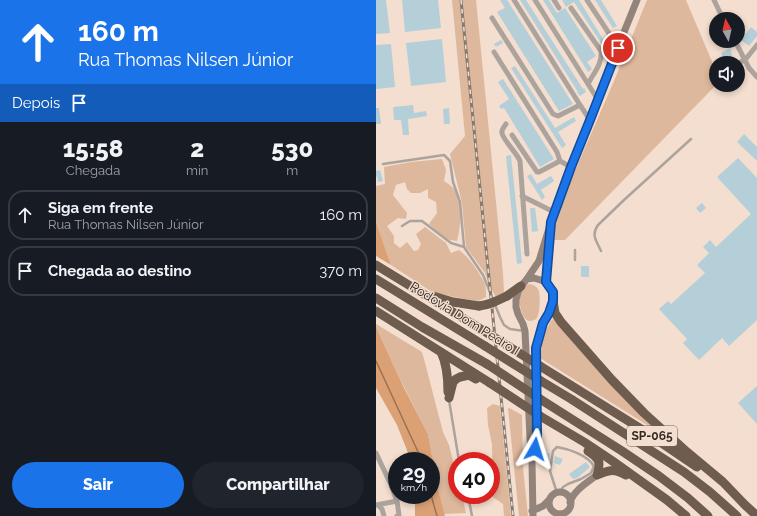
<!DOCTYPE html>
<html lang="pt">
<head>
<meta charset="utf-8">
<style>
  body { margin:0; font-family:Raleway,sans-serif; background:#20242c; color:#f1f3f6; height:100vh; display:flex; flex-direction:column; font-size:15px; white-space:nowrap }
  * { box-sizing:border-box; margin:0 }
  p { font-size:13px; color:#9ea1a6 }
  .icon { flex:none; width:22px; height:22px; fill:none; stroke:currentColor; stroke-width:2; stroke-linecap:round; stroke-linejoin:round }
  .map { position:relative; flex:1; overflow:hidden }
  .side { display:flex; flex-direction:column; background:#171b24; width:376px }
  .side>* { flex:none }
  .top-card { background:#1a73e8; color:#fff; overflow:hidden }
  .needle { width:26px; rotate:352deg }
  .tools { position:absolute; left:333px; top:12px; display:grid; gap:8px }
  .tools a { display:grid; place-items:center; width:36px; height:36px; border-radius:50%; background:#171b24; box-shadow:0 2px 6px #0003; font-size:20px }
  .speed { position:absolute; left:12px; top:452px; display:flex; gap:8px; font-size:20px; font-weight:700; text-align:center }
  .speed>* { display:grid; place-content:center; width:52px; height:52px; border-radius:50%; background:#171b24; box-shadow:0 2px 6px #0003; line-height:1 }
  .speed small { font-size:10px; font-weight:400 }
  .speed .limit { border:6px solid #d22; background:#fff; color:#111 }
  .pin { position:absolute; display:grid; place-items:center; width:34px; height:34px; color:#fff; margin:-17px; border:2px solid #fff; border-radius:50%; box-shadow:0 1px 4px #0007 }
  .me { position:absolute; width:44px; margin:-22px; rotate:6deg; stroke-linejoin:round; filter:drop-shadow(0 0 3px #0008) }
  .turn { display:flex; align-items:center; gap:14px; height:84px; padding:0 12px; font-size:18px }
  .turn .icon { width:52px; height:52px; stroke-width:2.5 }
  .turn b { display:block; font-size:28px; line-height:34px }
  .then { display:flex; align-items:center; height:38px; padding:0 12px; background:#0003; gap:8px; font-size:15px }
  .eta { display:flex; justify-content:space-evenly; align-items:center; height:68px; text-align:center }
  .eta b { font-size:24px; font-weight:800; line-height:28px }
  .primary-button { display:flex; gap:8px; margin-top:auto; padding:8px 12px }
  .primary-button a { flex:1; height:46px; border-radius:24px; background:#1a73e8; color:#fff; font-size:16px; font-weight:800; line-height:46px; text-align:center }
  .primary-button a+a { background:#20242c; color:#f1f3f6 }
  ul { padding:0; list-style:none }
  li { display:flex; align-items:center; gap:12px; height:50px; margin:0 8px 6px; padding:0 4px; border:2px solid #363941; border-radius:16px }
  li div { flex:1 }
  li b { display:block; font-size:15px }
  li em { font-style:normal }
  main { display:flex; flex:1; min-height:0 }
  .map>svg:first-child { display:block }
  .green { fill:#deb89c }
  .forest { fill:#dba175 }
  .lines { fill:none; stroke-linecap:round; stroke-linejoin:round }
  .stream { stroke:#9b7151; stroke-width:1.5 }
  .building { fill:#b5cfd9 }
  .lane { stroke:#aca39d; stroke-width:2.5 }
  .street { stroke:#aca39d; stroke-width:5 }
  .secondary { stroke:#92847b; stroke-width:7 }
  .highway { stroke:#6e5c4e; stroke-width:9 }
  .rail-casing { stroke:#86796f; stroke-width:3 }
  .rail { stroke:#f3decf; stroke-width:1.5; stroke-dasharray:4.5; stroke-linecap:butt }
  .highway-bridge { stroke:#6e5c4e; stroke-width:9 }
  .route-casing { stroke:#114b97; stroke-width:10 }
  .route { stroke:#1a73e8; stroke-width:7 }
  .labels { text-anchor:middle; stroke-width:3; stroke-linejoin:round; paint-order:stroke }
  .shield { fill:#f3decf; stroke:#6b5f57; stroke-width:1 }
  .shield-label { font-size:12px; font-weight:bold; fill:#312923 }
  .street-label { font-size:13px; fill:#312923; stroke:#f3decf }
</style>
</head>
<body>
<main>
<section class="side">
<div class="top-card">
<div class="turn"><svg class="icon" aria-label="ahead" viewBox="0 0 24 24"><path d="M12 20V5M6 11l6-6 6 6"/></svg><div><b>160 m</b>Rua Thomas Nilsen Júnior</div></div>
<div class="then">Depois<svg class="icon" aria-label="arrive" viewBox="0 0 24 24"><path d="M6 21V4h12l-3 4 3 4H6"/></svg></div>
</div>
<div class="eta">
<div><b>15:58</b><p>Chegada</p></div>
<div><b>2</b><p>min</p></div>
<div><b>530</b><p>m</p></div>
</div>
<ul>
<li><svg class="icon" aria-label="ahead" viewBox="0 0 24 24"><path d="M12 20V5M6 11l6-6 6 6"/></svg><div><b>Siga em frente</b><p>Rua Thomas Nilsen Júnior</p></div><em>160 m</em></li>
<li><svg class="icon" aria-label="arrive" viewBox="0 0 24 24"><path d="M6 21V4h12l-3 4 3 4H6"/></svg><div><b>Chegada ao destino</b></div><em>370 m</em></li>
</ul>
<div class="primary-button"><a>Sair</a><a>Compartilhar</a></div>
</section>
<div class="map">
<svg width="381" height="516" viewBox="0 0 381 516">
  <rect width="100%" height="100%" fill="#f3decf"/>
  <path class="green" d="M76 0H100L127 273 128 293 120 297 114 287 109 273 90 247 86 203 74 154 89 136Z
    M271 0H310L340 71V85L189 240H178L179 217 238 81Z
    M66 159 70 170 68 181C71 183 76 186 78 189 87 204 85 225 81 241L69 239 53 224 61 213 60 202 52 198V189L44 193H35L31 189 29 182 20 185 17 195 31 213 30 219 22 218 11 226 18 236V243L24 248 31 242 38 251 42 250 45 244 40 234 49 227 70 243 75 253 83 250C94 258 103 272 109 284 110 288 110 293 110 297L102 301 88 299 56 292 15 265 0 222V186L9 184 8 167 35 162Z
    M154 284C157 285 160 286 162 289 165 293 164 316 160 319 159 320 155 321 154 321 145 320 142 300 144 293 145 291 147 288 149 285Z
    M176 319 182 322 292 438 164 358 166 343 168 334Z
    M0 324 46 352 49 363 67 432 73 445 81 477V495H86L90 513 68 514 62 489 52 434 24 379 0 327Z
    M117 404 124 406 135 516H128L127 504 117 497 116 444 112 425 111 408Z
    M132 408C137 409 142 413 146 415L147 468 152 516H143Z"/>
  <path class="forest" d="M0 222 15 265 0 256Z
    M0 327 28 388 52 434 62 489 69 516H39V495H55V461H33L31 450 21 425 0 388Z"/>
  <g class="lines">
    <path class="stream" d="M0 361 43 454 45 461
      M55 495 61 516"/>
  </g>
  <path class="building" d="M0 0H10L14 33 0 34Z
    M26 0H62L65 28 29 32Z
    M124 0H131L197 104 183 111 121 12 129 8Z
    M144 0H150L207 89 208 88 210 92 204 96 201 92H202Z
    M167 0H173L181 13 189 8 220 56 211 62 216 69 215 70 212 72Z
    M186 0H203L230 44 227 46 198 2 190 7Z
    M219 0H225L241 26 237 28Z
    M375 27 381 32V36L373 46 365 40Z
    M66 39 70 82 35 86 30 43Z
    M125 40 127 43 120 47 118 44Z
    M15 44 19 87 0 89V45Z
    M354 48 356 55 355 60 349 62 345 53Z
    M139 66 179 128 198 117 200 121 182 132 190 145 186 148 135 68Z
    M362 72 368 77 362 83Z
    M127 79 178 159 164 167 128 108 125 109 123 106 133 99 122 82Z
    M37 105 38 113 50 111 51 116 32 119 33 135H27L25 120H18L17 107Z
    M0 108H3L5 124H0Z
    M73 108 74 124H68L67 109Z
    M368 134 381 147V161L361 142Z
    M135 155 146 263 141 264 130 156Z
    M362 158 381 178V320L353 346 346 338 323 360 307 343 311 339 283 309 292 301 295 304 329 273 321 265 333 253 327 247 334 240 340 247 375 214 341 177Z
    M4 170 7 181 2 182 1 176 0 177V171Z
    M155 174 161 184 175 176 178 181 165 190 169 197 166 200 151 176Z
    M326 203 330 208 324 213 320 208Z
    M154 208H159L162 231 156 232Z
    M205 266H213V277H205Z
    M381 386V424L362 403Z
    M163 450 174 454 173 461 162 457Z
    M179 456 187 459 184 465 178 463Z
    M210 462 214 467 201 478 197 479 193 474Z"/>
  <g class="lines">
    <path class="lane" d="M7 164 68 155 74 161 77 182 84 202 88 247 107 275 124 317 128 325 134 329 148 331
      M26 226 34 221H46L75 243 88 247
      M225 251C220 240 215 235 222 225L248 200 315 139
      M199 260V250
      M73 400 83 461
      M181 493 174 471 177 451 181 447C193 449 211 455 218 466L215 473 205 479 192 484 187 487 184 492
      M92 495 96 516"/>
    <path class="street" d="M138 0 204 105 214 120
      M159 0 212 84C217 74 227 63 225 51L195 8
      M178 0 183 8
      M211 0 242 47
      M338 0 347 19
      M116 18 177 114 182 116 204 105
      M359 41 373 68 381 77
      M118 52 181 152 184 161 195 167
      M362 63 369 60 381 45
      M212 84 222 100
      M130 124C128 127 125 130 126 133 127 140 141 153 144 161L151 254
      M136 135 161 172H163L184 161
      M146 196 178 212
      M0 453 15 485 21 501 23 515 21 516
      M0 505 21 501
      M2 505 6 509 8 516"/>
    <path class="secondary" d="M151 279 158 278 171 282
      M156 462 154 438 149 331 147 324 142 314 140 307V300L142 292 145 286 151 279 163 261 178 212 214 120 242 47 261 0
      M173 503a11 11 0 1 1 22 0a11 11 0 1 1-22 0Z
      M194 502C198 490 212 482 221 475
      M156 511 167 506 173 500
      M157 516 156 462 161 436 160 348 167 323 173 313 177 301V292L171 282 173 240"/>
    <path class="highway" d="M0 265 108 331
      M0 279 109 346
      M57 296 77 302 103 306
      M131 296 145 286
      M0 298 46 327 111 364
      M177 301 179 313 185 322 236 380 268 413 311 452 347 482 371 507
      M0 311 114 383
      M65 352C71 364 72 378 72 392
      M164 366 262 427 321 467
      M165 381 195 399 308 472 334 492 361 516
      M73 398 77 382 80 379 84 377 93 375 100 379
      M164 399 246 451 283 476 312 498 332 516
      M164 416 208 442 235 460 291 500 310 516
      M212 451C224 459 225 462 221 475
      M221 475C234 470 237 468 250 475
      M367 503 381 516"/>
    <defs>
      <path id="rail" d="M85 0 137 516"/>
    </defs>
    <use href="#rail" class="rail-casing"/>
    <use href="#rail" class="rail"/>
    <path class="highway-bridge" d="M103 306C113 305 121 301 131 296
      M108 331 164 366
      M109 346 165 381
      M111 364 164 399
      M114 383 164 416"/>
  </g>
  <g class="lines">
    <defs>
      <path id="route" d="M159 449 161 436 160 348 167 323 173 313 177 301V292L170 282 175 222 195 167 214 120 242 48"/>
    </defs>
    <use href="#route" class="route-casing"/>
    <use href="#route" class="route"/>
  </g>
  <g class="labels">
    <rect class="shield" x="251" y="426" width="50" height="20" rx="3"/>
    <g class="shield-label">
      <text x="276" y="440">SP-065</text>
    </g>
    <g class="street-label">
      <text transform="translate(89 318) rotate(32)" y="5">Rodovia Dom Pedro I</text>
    </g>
  </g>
</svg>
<div class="tools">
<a><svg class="needle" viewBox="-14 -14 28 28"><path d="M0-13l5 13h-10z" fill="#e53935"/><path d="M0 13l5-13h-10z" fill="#9ea1a6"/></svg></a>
<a><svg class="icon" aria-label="sound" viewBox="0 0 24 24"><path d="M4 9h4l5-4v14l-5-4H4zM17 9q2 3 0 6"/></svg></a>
</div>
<div class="speed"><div>29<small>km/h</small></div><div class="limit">40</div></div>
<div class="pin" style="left:242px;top:48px;background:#d93025"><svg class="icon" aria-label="arrive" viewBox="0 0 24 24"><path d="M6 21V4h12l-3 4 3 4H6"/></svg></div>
<svg class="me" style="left:159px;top:449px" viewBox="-20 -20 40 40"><path d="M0-17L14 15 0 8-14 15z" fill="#1a73e8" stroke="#fff" stroke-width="4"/></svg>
</div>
</main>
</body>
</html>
